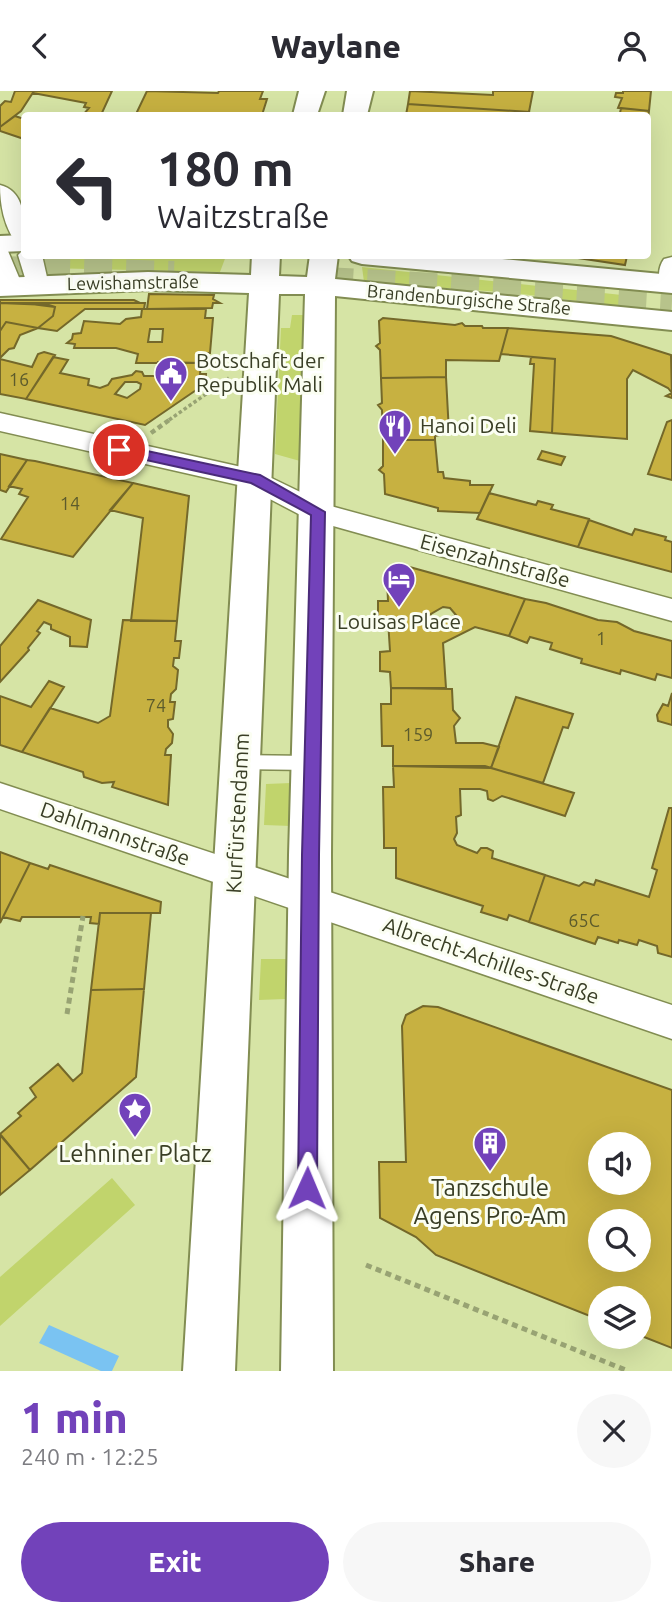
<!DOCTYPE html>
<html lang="en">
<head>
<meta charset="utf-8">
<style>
  body { margin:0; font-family:Ubuntu,sans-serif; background:#f7f7f7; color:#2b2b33; height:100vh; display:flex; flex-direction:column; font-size:26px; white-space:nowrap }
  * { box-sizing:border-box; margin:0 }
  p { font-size:23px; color:#7c7c81 }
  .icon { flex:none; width:38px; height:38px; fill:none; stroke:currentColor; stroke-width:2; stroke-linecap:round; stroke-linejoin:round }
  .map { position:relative; height:1280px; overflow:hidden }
  .details { display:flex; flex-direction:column; background:#fff; flex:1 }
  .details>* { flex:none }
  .guide { position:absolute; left:21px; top:21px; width:630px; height:147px; border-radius:7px; box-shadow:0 7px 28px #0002; background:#fff; color:#2b2b33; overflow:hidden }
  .controls { position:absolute; left:588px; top:1041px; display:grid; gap:14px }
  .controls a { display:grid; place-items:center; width:63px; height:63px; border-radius:50%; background:#fff; box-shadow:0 7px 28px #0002; font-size:35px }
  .pin { position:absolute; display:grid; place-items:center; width:60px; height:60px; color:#fff; margin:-30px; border:4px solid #fff; border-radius:50%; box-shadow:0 2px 7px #0007 }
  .me { position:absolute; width:77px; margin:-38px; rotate:1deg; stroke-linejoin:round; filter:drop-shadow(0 0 5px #0008) }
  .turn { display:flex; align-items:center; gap:24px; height:147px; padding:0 21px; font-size:32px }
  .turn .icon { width:91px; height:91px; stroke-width:2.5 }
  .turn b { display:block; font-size:49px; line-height:60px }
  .round { display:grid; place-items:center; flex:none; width:74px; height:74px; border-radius:37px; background:#f7f7f7 }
  .overview { display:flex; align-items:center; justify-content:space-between; height:119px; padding:0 21px }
  h1 { font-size:42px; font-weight:800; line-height:52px; color:#7242ba }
  .primary-button { display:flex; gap:14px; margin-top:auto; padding:14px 21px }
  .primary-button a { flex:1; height:80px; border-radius:42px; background:#7242ba; color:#fff; font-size:28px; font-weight:800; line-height:80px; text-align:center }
  .primary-button a+a { background:#f7f7f7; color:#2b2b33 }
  header { display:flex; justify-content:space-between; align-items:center; height:91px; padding:0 21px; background:#fff; font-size:32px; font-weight:800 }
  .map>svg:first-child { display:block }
  .green { fill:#c1d46c }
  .water { fill:#7ac3f2 }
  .building { fill:#c7b141; stroke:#74682a; stroke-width:2; fill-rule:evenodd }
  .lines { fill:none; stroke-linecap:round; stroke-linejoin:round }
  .secondary-tunnel { stroke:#b7c38b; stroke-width:28; stroke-dasharray:28 14; stroke-linecap:butt }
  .service-casing { stroke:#828d52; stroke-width:3 }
  .minor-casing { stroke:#828d52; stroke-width:3 }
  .secondary-casing { stroke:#828d52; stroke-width:4 }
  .path-far2 { stroke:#98a373; stroke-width:3.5; stroke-dasharray:3.5 2.5; stroke-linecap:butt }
  .path-far1 { stroke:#98a373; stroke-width:4.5; stroke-dasharray:5 3.5; stroke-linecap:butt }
  .path { stroke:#98a373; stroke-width:5; stroke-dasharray:6 4.5; stroke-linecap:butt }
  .service { fill:#fff; fill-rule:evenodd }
  .minor { fill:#fff; fill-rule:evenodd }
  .secondary { fill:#fff; fill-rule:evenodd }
  .route { fill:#7242ba; stroke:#4a2b79; stroke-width:2 }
  .labels { text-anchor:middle; stroke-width:6; stroke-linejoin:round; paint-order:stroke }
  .far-street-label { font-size:18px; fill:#393e25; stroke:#fbfef2 }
  .number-label { font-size:18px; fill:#5c5b2c }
  .poi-label { font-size:21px; fill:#393e25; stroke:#fbfef2; text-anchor:start }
  .street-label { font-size:21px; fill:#393e25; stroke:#fbfef2 }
  .near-poi-label { font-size:24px; fill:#393e25; stroke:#fbfef2 }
</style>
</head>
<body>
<header><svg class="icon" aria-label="back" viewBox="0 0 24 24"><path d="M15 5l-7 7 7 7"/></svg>Waylane<svg class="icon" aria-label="person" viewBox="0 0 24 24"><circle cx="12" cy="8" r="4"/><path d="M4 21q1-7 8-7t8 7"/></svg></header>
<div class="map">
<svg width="672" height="1280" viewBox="0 0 672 1280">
  <rect width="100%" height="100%" fill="#d6e4a5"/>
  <path class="green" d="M41 165H226L220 181 44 177Z
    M362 176 631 205 633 217 514 202 364 191Z
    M292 224H305L300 370 275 363 281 237H290Z
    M291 692V735L264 734 266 693Z
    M261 868H287L285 908 259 909Z
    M112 1087 135 1114 0 1235V1186Z"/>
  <path class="water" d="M49 1234 119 1265 112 1280H101L39 1252Z"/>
  <path class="building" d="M15 0H34L21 20 0 36V15L5 10 11 11Z
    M34 0H112L101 24H83L89 17 84 16 86 12 33 2Z
    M147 0 218 2 219 0H263L260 8H267L262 24 136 23Z
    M410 0 493 4V0H533L529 21 408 13Z
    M623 0H651L649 20 618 17 622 7 615 6 616 2H623Z
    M408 13 529 21 528 24H406Z
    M621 17 649 20 648 28V24H612V22H620Z
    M15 25 24 28V48L0 40V36Z
    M558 164H631L627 165 625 174Z
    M149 203 214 204 213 208 220 212H213L212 217 147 218Z
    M0 209H134L140 212H0Z
    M0 212 49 214 55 216 53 225 38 237 6 231 0 240Z
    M23 212H145L144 218H85L57 240 38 237 53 225 55 216Z
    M142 218H206L205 227H213L210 262H202L201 272H136L138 263 116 257H74L75 253 67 252 72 248 73 243 81 242 84 230 120 233 126 228 141 226ZM150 238H163L162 251H148Z
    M383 227 455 234 462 232 465 235H482L483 237H508L499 270 446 269V286L381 287 380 259 376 255 380 252 379 230Z
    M6 231 38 237 20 244 14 257 9 258 0 267V240Z
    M508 237 611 245 671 264 672 307 666 305 672 302 668 297 633 279 627 288V348L552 342 555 268 501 263Z
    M44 261 55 264 26 308 0 303V268L32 276 38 263Z
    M53 266 68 269 60 282 89 288 88 294 100 297 108 294 112 288 132 284 136 280 142 281 144 285H159L158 271 201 272 200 283H206L205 293 145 334 26 308ZM125 291H137L141 293 140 298 127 307 115 303Z
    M531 266 555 268 552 342 530 340 534 273H530Z
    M446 286 449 342 435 345V349H383L382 319 378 314 382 312 381 287Z
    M672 329V389L648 383 667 331Z
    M383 349H435L438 381H443L444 387 470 390V394H493L480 422 438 420V417L385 403 384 383 379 379 383 375Z
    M542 360 565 366 561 374 538 368Z
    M0 363 27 369 6 401 0 399Z
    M27 369 35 370 133 392 73 466 1 448 28 406 19 403 22 398 9 395Z
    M133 392 189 405 177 530H131L143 427 110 419Z
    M489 402 536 414 538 410 553 414 551 418 589 428 578 456 477 428Z
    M589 429 632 444 635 438 666 446 665 449 672 451V481L578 456Z
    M406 475 525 508 509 545 475 536 443 552 446 597H391L390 581 380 580V561L390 560 388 529H378V510H388L387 488 406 478ZM443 516 450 517 456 524 436 535 430 528 431 523Z
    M525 508 546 512 598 529 617 531 634 540 672 550V587L657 583 655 589 621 579 620 583 581 572 582 568 550 558 552 552 530 546 527 552 509 545Z
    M38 509 91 529 87 556 70 555V546L51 538V534L44 531 37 540 40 542 28 557 29 559 0 591V555Z
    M123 529 177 530 175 550H181L179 567H174L173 575 178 579 176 598 171 603 170 611H175L173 628 168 629V636L173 643 172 652 166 658 165 664H171L168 714 112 696 114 691 102 692 84 686 83 681 22 661 50 617 98 632 110 625Z
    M49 590 64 596 22 661 0 654V605L31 616Z
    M391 597 452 598 453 619 460 627 454 635 456 652H483L499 656 491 677 393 675V655H382L381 613H391Z
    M672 602V634L658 630 657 624 663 613 668 615Z
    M516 606 573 623 568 637 563 636 543 692 491 677Z
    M393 675H485L574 702 565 725 502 705 493 710 488 708 487 700 480 698H460L461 724 456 726 457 742 454 748 457 754 477 762 481 757H487L493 760 492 767 545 784 529 831 509 824 507 829 481 821 483 815 396 787V757H384V747L383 696H394Z
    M669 717H672V866L658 862 657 855 639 849 637 854 619 849 618 852 598 846 595 853 529 831 545 784 579 795 584 791 594 794 596 789 649 806 657 779 652 777Z
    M0 761 30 772 0 832Z
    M30 772 48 778 50 774 161 811 160 822H100L99 833 90 832 91 826H22L20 830 3 826Z
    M100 822H151L144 898 91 899Z
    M144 898 136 986 30 1079 0 1043 21 1025 18 1022 36 1006 30 997 58 973 73 990 82 982 91 899Z
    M423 915 438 916 672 999V1257L639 1244V1208H600V1229L436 1164 416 1146 380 1127 379 1071H406L402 935 406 924ZM600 1054H639V1092H600ZM600 1130H639V1169H600Z
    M0 1044 30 1079 0 1104Z"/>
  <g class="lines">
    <path class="secondary-tunnel" d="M0 179 174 184
      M325 190 672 209"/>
    <defs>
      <path id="service" d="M240 664 311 665 317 667 319 672 317 677 311 679 240 678 234 676 232 671 234 666Z"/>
      <path id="minor" d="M0 94C27 101 24 132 24 154L16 152C4 135 0 114 0 94Z
        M0 158 8 160 23 196 19 201 11 203 0 197Z
        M24 158V164H42L49 195 45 200 37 202 29 200 18 164Z
        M672 166V199H671L663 197C657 189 658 176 664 168Z
        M0 322 255 379 327 414 672 508V530L308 428 247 396 0 340Z
        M0 692 672 914V948L0 718Z"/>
      <path id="secondary" d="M299 0H325L317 24H293Z
        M347 0H373L367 24H343Z
        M24 144V160L0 161V145Z
        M252 164H280L279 185 307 186 310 164H338L335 188 672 221V239L335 205 331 764 333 1280H281L289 764 305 203H279L235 1280H183L249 202 148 199 0 205V187L148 181 251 184Z
        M348 164H460L672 184V202L362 173 352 170Z"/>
    </defs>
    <use href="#service" class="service-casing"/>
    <use href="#minor" class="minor-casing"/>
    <use href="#secondary" class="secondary-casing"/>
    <path class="path-far2" d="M169 329 229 287"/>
    <path class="path-far1" d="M151 342 172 327"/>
    <path class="path" d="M67 923 83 825
      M366 1174 628 1280"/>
    <use href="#service" class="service"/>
    <use href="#minor" class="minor"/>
    <use href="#secondary" class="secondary"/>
  </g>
  <path class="route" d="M119 354 260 384 325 421 319 764 317 1097 315 1104 307 1107 300 1104 298 1097 302 764 311 424 251 392 114 362V356Z"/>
  <defs>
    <symbol id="civic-pin" viewBox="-11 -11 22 30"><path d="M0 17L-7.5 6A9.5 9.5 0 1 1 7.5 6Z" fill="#7242ba" stroke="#fbfef2"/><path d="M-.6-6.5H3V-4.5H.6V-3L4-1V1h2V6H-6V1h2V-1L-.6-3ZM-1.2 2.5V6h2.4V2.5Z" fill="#fff"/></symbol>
    <symbol id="restaurant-pin" viewBox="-11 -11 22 30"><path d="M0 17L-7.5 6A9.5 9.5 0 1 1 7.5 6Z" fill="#7242ba" stroke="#fbfef2"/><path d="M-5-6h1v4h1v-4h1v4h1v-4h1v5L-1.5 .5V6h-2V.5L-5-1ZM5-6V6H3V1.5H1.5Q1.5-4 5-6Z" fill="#fff"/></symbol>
    <symbol id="hotel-pin" viewBox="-11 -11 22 30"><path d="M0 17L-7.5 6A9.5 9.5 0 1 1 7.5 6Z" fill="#7242ba" stroke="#fbfef2"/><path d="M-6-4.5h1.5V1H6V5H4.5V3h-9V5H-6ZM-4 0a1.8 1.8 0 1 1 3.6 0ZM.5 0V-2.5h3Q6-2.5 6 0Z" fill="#fff"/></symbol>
    <symbol id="sight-pin" viewBox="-11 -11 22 30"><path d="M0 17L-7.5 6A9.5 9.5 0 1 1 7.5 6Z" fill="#7242ba" stroke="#fbfef2"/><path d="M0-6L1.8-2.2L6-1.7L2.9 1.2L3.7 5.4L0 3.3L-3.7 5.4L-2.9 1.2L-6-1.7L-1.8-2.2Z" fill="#fff"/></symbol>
    <symbol id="building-pin" viewBox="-11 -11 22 30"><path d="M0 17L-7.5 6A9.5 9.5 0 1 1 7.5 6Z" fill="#7242ba" stroke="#fbfef2"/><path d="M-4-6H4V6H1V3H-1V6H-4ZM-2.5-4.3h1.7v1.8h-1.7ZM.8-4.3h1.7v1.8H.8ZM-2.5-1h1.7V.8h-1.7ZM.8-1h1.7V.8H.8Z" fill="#fff"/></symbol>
  </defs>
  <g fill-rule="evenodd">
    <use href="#civic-pin" x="152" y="263" width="38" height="52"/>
    <use href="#restaurant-pin" x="376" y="316" width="38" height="52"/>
    <use href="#hotel-pin" x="380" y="469" width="38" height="52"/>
    <use href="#sight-pin" x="116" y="999" width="38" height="52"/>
    <use href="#building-pin" x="471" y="1033" width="38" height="52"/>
  </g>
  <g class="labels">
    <g class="far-street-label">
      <text transform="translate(133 192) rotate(-1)" y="6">Lewishamstraße</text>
      <text transform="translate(469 209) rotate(5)" y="6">Brandenburgische Straße</text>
    </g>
    <g class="number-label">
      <text x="19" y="295">16</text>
      <text x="70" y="419">14</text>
      <text x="601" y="554">1</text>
      <text x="156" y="621">74</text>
      <text x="418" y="650">159</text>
      <text x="584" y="836">65C</text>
    </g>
    <g class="poi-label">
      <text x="196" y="277">Botschaft der<tspan x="196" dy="24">Republik Mali</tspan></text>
      <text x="420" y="342">Hanoi Deli</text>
      <text x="399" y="538" text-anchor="middle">Louisas Place</text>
    </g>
    <g class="street-label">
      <text transform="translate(495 470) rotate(15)" y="7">Eisenzahnstraße</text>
      <text transform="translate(238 722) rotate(-87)" y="7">Kurfürstendamm</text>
      <text transform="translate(115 743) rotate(19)" y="7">Dahlmannstraße</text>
      <text transform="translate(491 870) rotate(19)" y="7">Albrecht-Achilles-Straße</text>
    </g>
    <g class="near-poi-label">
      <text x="135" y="1071">Lehniner Platz</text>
      <text x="490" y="1105">Tanzschule<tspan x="490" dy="28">Agens Pro-Am</tspan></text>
    </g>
  </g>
</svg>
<div class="controls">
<a><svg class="icon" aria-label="sound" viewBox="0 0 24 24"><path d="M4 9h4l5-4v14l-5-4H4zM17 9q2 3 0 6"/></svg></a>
<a><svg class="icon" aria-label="search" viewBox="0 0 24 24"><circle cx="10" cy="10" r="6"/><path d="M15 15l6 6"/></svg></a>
<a><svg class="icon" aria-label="layers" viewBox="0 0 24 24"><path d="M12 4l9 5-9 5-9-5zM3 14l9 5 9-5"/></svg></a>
</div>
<div class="pin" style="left:119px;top:359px;background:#d93025"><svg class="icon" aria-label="arrive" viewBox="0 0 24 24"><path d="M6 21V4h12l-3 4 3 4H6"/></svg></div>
<svg class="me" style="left:307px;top:1097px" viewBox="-20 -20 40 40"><path d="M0-17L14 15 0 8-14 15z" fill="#7242ba" stroke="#fff" stroke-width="4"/></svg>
<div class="guide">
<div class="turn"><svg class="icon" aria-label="left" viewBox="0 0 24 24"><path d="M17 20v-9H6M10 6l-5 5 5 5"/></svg><div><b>180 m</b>Waitzstraße</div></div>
</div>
</div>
<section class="details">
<div class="overview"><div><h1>1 min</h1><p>240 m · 12:25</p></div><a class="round"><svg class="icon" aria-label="close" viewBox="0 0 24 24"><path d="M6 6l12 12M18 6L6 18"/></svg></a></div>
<div class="primary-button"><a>Exit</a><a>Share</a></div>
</section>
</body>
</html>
